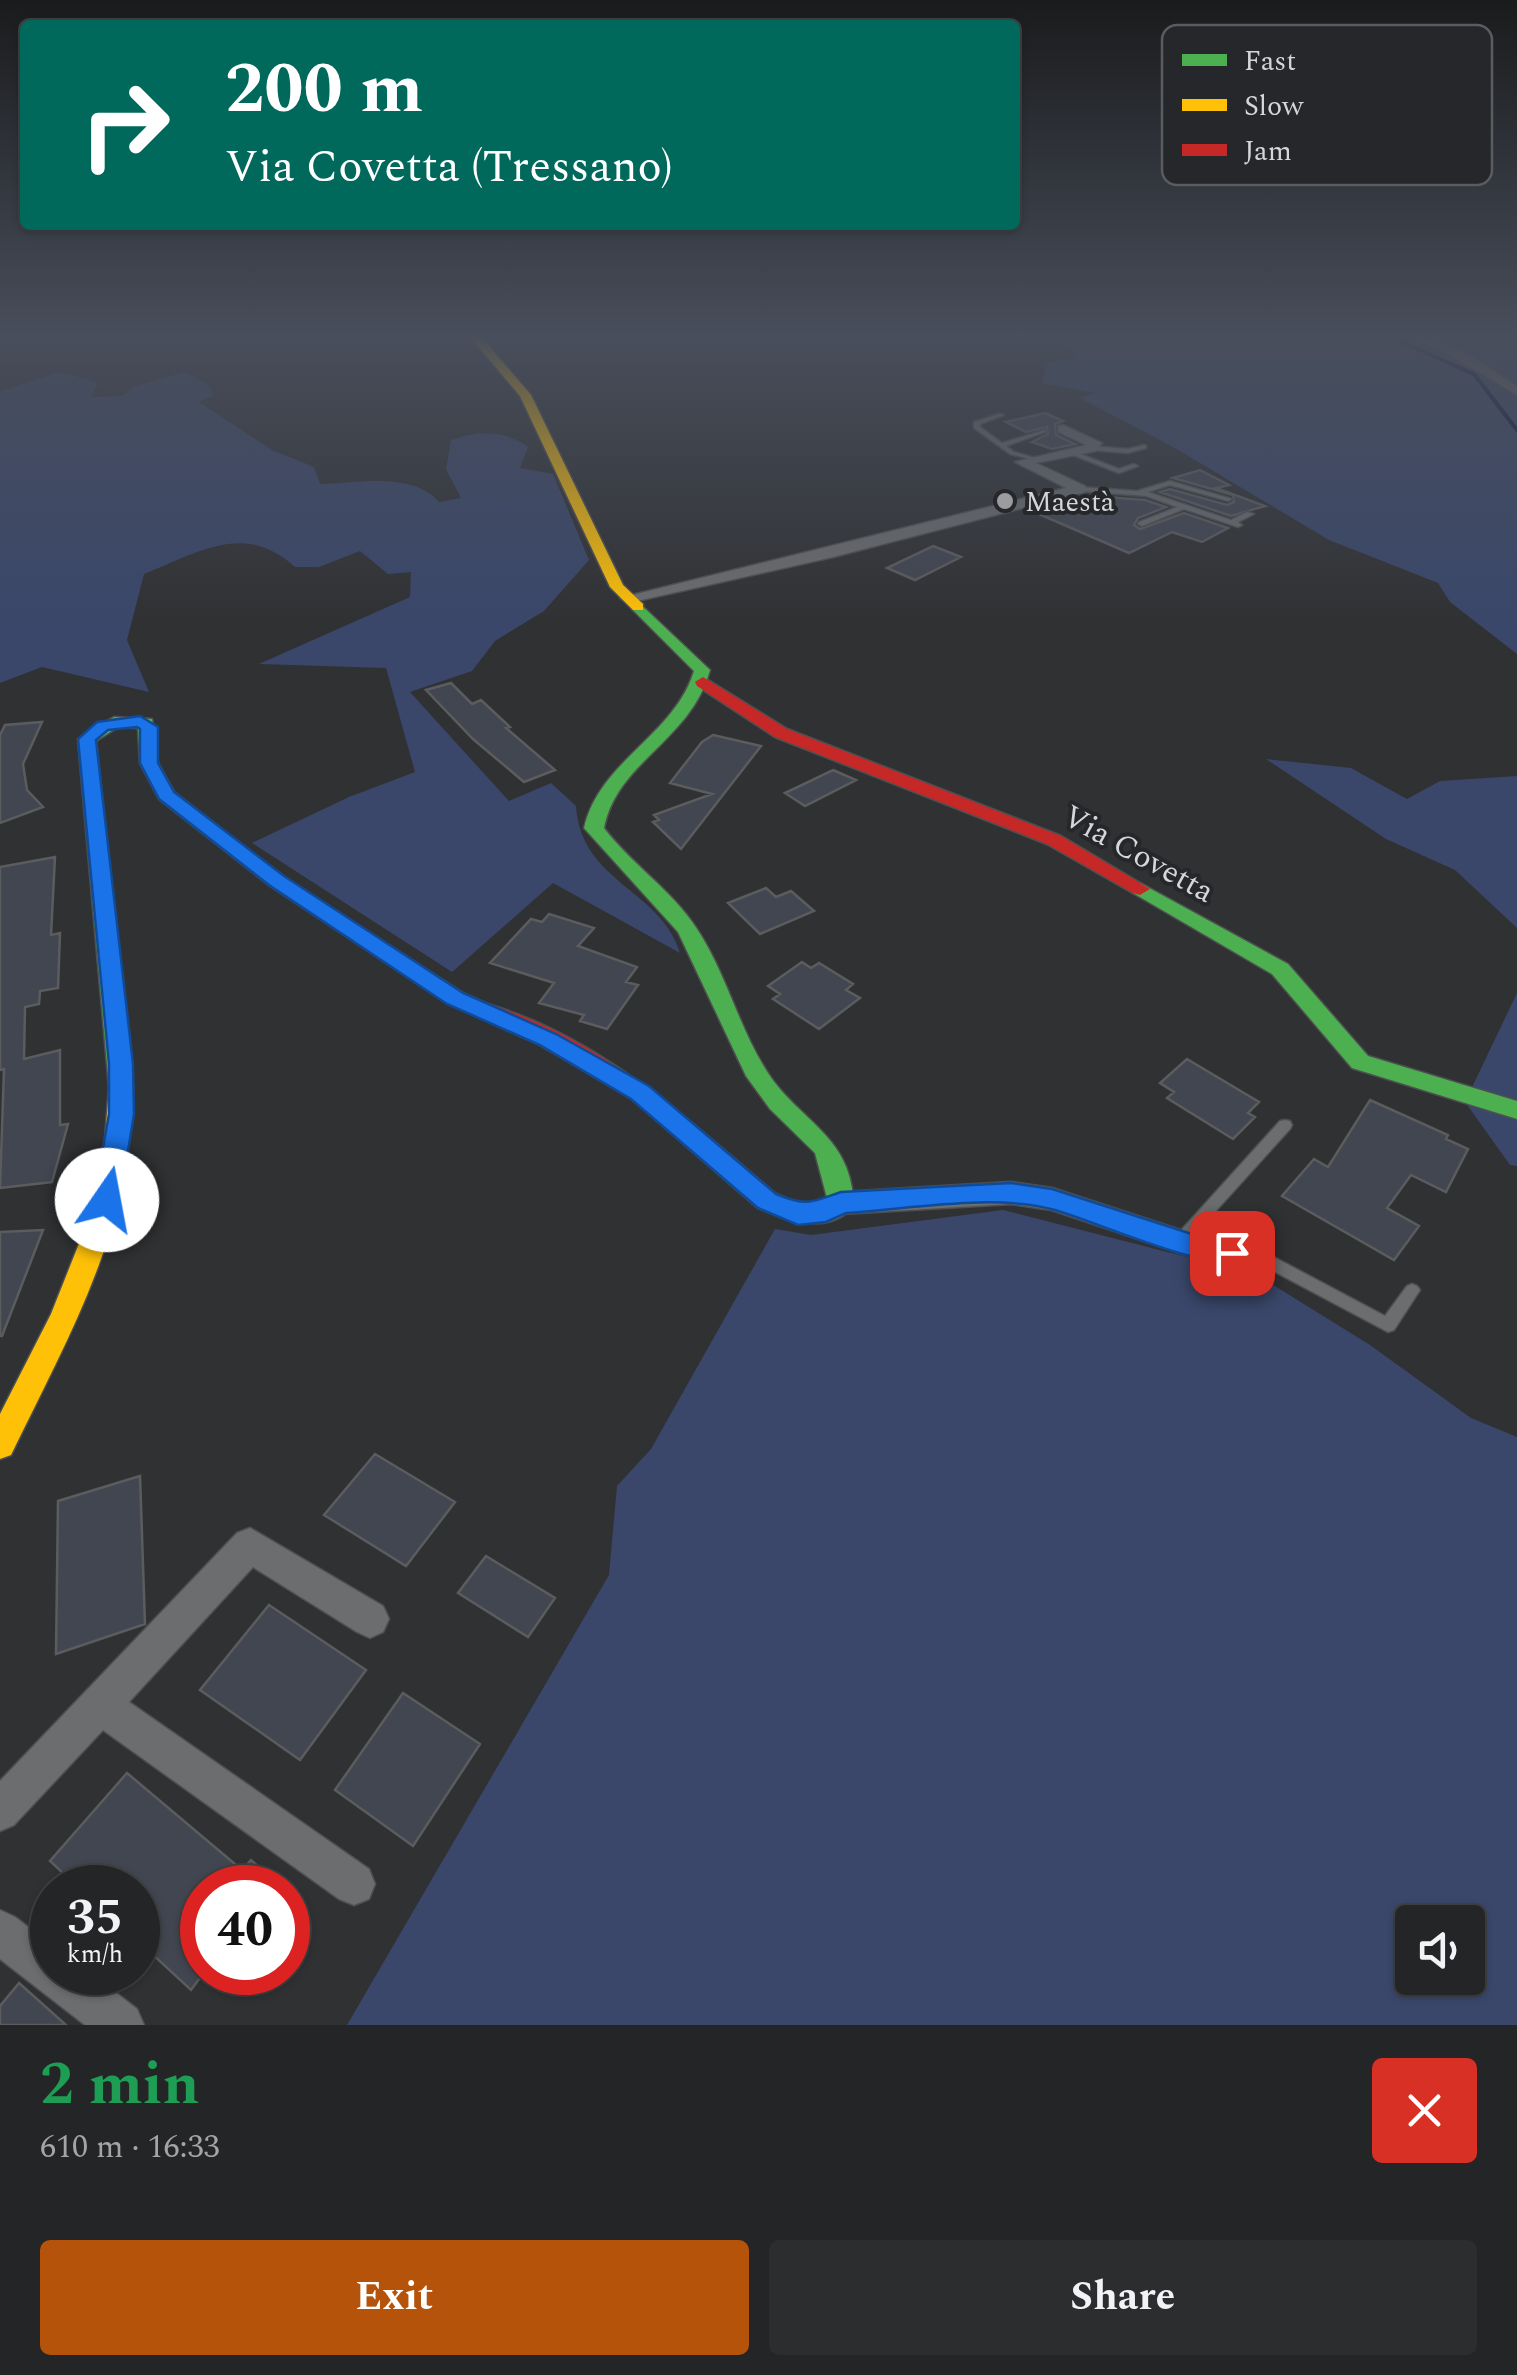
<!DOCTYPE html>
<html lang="en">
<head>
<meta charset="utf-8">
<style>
  body { margin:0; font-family:Spectral,serif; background:#2c2d2e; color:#f1f3f6; height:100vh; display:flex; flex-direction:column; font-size:38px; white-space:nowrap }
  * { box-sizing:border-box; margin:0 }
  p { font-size:32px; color:#a3a5a7 }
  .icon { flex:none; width:55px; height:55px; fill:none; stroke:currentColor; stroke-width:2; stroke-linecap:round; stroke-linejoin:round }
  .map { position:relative; height:2025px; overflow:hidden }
  .sheet { display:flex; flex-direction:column; background:#242526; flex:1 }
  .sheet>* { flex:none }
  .banner { position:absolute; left:20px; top:20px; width:1000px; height:210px; border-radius:10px; box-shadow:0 2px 8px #0004,0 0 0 2px #414243; background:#00695c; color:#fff; overflow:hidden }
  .buttons { position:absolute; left:1395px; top:1905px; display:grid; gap:20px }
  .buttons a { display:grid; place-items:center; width:90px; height:90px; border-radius:10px; background:#242526; box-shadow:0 2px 8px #0004,0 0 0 2px #414243; font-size:50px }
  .speed { position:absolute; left:30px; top:1865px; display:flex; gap:20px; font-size:50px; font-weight:700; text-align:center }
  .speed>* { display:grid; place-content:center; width:130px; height:130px; border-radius:50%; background:#242526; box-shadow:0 2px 8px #0004,0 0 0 2px #414243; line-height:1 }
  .speed small { font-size:25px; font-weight:400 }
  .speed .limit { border:15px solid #d22; background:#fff; color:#111 }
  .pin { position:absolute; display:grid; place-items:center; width:85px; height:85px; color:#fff; margin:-42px; border-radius:20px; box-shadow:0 5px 15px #0006 }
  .me { position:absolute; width:110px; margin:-55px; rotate:12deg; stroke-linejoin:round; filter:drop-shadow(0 0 8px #0008) }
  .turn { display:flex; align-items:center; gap:35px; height:210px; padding:0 40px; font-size:45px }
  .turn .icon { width:130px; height:130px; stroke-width:2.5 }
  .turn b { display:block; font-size:70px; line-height:85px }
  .round { display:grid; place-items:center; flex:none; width:105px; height:105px; border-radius:10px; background:#2c2d2e }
  .overview { display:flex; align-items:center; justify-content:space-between; height:170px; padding:0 40px }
  h1 { font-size:60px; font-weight:700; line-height:75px; color:#1e9e55 }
  .button { display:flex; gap:20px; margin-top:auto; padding:20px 40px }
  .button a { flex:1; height:115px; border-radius:10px; background:#b45309; color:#fff; font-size:40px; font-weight:700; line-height:115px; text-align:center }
  .button a+a { background:#2c2d2e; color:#f1f3f6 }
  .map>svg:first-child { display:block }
  .green { fill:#3a476a; fill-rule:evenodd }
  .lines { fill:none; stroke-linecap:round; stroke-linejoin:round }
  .stream { stroke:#090e3e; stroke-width:4 }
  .building { fill:#424651; stroke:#5b5c5e; stroke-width:2.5 }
  .lane-casing { stroke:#4e4f50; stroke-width:3 }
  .street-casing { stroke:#4e4f50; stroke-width:3 }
  .fast-casing { stroke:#4e4f50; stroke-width:3 }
  .slow-casing { stroke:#4e4f50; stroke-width:3 }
  .jam-casing { stroke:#4e4f50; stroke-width:3 }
  .lane { fill:#6c6d6f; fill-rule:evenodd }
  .street { fill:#6c6d6f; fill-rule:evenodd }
  .fast { fill:#4caf50; fill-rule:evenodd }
  .slow { fill:#ffc107; fill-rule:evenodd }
  .jam { fill:#c62828; fill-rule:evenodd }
  .route { fill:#1a73e8; stroke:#114b97; stroke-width:2.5 }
  .poi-dot { fill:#9b9c9f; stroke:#25272a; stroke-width:4 }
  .labels { text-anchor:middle; stroke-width:8; stroke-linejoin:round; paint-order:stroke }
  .far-poi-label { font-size:28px; fill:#d5d6d9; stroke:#25272a; text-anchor:start }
  .street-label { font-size:32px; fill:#d5d6d9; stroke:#25272a }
  .key { fill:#25272a; stroke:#5a5c5f; stroke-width:2.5 }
  .key-label { font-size:28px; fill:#d5d6d9 }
</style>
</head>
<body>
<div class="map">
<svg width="1517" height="2025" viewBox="0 0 1517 2025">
  <rect width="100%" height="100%" fill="#303133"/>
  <path class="green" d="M1057 338H1517V654L1450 602 1438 583 1329 540 1175 448 1080 398 1095 393 1042 383 1048 362 1080 356Z
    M61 372 98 383 91 397 123 396 133 387 185 372 208 385 214 395 199 402 272 450 314 467 320 484C355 483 414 471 439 502L461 498 446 469 451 440C477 430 505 430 528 447L520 468 553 474 589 560 544 611 495 641 472 671 410 692 509 801 551 783 576 806C581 883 661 889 680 953L553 883 452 972 252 843 349 797 415 772 386 668 259 664 410 597 411 572 388 574 360 551 319 567H295C245 521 199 552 144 574L127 640 149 692 42 667 0 683V391Z
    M1266 759 1351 768 1407 799 1440 781 1517 776V928L1455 870 1386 839Z
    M1517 993V1166L1510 1165 1465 1102Z
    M1003 1210 1257 1275 1370 1345 1471 1418 1517 1437V2025H347L609 1575 617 1486 651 1449 775 1229 811 1235ZM1412 1922H1468V1978H1412Z"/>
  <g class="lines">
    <path class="stream" d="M1393 338 1474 374 1517 430"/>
  </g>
  <path class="building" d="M1045 413 1063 421 1055 424 1056 435 1075 444 1052 449 1032 442 1048 434 1047 427 1026 432 1006 422Z
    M1200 470 1229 485 1216 488 1265 506 1231 516 1160 492 1170 489 1227 505 1234 502 1233 495 1173 478Z
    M1105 497 1145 500 1166 507 1138 518 1134 525 1140 529 1184 513 1228 528 1202 542 1172 532 1129 553 1041 515Z
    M933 546 961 557 915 580 887 568Z
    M451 683 472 704 481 700 510 727 506 728 555 770 524 782 473 739 426 690Z
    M42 722 23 764 27 790 43 807 0 823V735L5 725Z
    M713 735 761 746 681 849 653 822 659 820 654 815 712 794 670 783 702 742Z
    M833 770 856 780 805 806 785 793Z
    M55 857 51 935 60 933 58 988 40 991 39 1004 25 1007 24 1059 60 1050V1125L68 1124 52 1182 0 1188 4 1069 0 1070V867Z
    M766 888 776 897 791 891 814 911 760 934 728 903Z
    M549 914 594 928 578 946 637 967 626 982 638 985 607 1029 580 1021 584 1015 539 1003 554 983 490 963 531 919 542 922Z
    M802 962 811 968 819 963 853 984 846 990 860 998 819 1029 773 999 780 994 768 986Z
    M1187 1059 1259 1102 1248 1113 1255 1117 1233 1139 1167 1098 1174 1092 1160 1083Z
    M1370 1100 1448 1135 1446 1139 1468 1149 1446 1192 1411 1175 1387 1208 1419 1226 1394 1260 1282 1196 1314 1159 1328 1167Z
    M43 1230 2 1336H0V1232Z
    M375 1454 455 1502 406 1566 324 1515Z
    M140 1476 145 1624 56 1654 58 1501Z
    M486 1556 555 1598 528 1637 458 1593Z
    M269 1605 366 1670 300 1760 200 1690Z
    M403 1693 480 1744 413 1846 335 1790Z
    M127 1773 242 1870 251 1860 268 1875 260 1885 263 1888H202V1975L191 1990 138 1941V1888H79L50 1861Z
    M19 1983 66 2025H0V2006Z"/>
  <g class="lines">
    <defs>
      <path id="lane" d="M999 414 1004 415 980 424V427L1002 443 1045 430V432L1006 446 1014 452 1035 458V460L1010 454 974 428V422Z
        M1144 445 1146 446V448L1128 453 1091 450 1088 448 1091 446 1128 449Z
        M1070 450 1119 469 1134 464 1138 466 1119 473 1068 453V451Z
        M1170 481 1232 499 1228 501 1170 485 1148 492 1231 520 1247 512 1254 514 1238 522 1242 525 1238 527 1184 509 1142 526 1138 524 1139 522 1177 507 1146 496 1080 491 1076 489 1080 487 1137 491Z
        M1285 1120 1290 1121 1292 1125 1290 1129 1185 1245 1180 1247 1175 1245 1173 1241 1175 1237 1280 1121Z
        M1198 1241 1270 1255 1385 1316 1407 1286 1412 1284 1417 1286 1420 1290 1394 1330 1388 1332 1262 1265 1193 1251 1191 1247 1193 1243Z"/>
      <path id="street" d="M1412 338C1451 338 1485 366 1517 386V395L1446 353Z
        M1063 425 1102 443 1096 451 1036 463 1085 486V492L833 557 628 603 620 598 1066 488 1015 462 1086 445 1058 432V426Z
        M1011 1182 1052 1188 1208 1239 1213 1247 1208 1255 1198 1259 1052 1210 1011 1204 841 1214 831 1211 827 1203 831 1195 841 1192Z
        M250 1528 383 1606 389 1619 383 1632 370 1638 357 1632 253 1567 129 1702 369 1869 375 1884 369 1899 354 1905 339 1899 103 1730 14 1825 0 1831V1781L237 1533Z
        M0 1910 15 1917 52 1945V1972H89L137 2009 144 2025H85L0 1959Z"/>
      <path id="fast" d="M638 602 710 670C691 741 617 761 604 828 631 864 672 890 697 929 728 976 740 1034 772 1079 800 1118 844 1136 852 1188 854 1206 850 1215 831 1221 821 1224 811 1224 801 1220L797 1213 801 1206 827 1198 815 1153 770 1109 746 1076 678 932 584 828C599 761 674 736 694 671L633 610V604Z
        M114 717 152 719 158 763 174 792 283 877 463 993 495 1007 498 1012 495 1017H479L447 1003 269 885 159 799 140 763 138 728 118 727 96 741 133 1087 129 1093H113L109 1087 78 739Z
        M1140 883 1288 964 1368 1056 1517 1101V1119L1352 1068 1272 974 1133 893 1130 889Z"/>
      <path id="slow" d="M471 338H482L531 395 623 585 643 604V610H633L610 587 520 396Z
        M121 1078 129 1081 133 1087C131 1120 129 1153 122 1186 102 1281 53 1368 11 1455L0 1459V1414L51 1314 84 1231 105 1139 109 1087 113 1081Z"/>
      <path id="jam" d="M703 677 787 729 1061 836 1150 889 1140 895 1133 893 1047 844 775 737 697 686 695 682Z
        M487 1004C599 1036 689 1121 776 1194L800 1204 819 1206 823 1213 819 1220 799 1224 758 1208 632 1099 540 1045 479 1017 476 1012 479 1007Z"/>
    </defs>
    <use href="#lane" class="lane-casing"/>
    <use href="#street" class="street-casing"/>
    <use href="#fast" class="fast-casing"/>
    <use href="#slow" class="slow-casing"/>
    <use href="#jam" class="jam-casing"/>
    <use href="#lane" class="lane"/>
    <use href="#street" class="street"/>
    <use href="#fast" class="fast"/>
    <use href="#slow" class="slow"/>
    <use href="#jam" class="jam"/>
  </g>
  <linearGradient id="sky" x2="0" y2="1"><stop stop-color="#1a1b1c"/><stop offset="0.54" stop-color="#484e5b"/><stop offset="1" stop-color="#484e5b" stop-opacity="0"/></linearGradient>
  <rect width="1517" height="622" fill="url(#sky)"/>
  <path class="route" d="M140 716 158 727V763L174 792 284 876 463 993 556 1034 649 1086 776 1194C808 1207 811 1202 841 1192L1011 1183 1052 1189 1198 1236 1241 1245 1245 1253 1241 1261C1208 1272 1094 1221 1055 1210 995 1193 909 1209 846 1213L826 1222 798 1225 758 1208 631 1099 540 1045 447 1004 269 885 159 799 140 763V729L137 727 108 730 96 740 133 1064 134 1114 120 1200 116 1207H98L94 1200 109 1114V1064L78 739 97 722Z"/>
  <circle class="poi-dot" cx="1005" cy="501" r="10"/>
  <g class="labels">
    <g class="far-poi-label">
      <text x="1025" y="511">Maestà</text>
    </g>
    <g class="street-label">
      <text transform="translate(1139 853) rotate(29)" y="11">Via Covetta</text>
    </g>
  </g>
  <rect x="1162" y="25" width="330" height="160" rx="15" class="key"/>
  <rect x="1182" y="54" width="45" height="12" fill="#4caf50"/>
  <rect x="1182" y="99" width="45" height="12" fill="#ffc107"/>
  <rect x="1182" y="144" width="45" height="12" fill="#c62828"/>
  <g class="key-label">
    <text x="1244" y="70">Fast</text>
    <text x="1244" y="115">Slow</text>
    <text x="1244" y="160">Jam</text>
  </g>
</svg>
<div class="buttons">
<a><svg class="icon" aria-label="sound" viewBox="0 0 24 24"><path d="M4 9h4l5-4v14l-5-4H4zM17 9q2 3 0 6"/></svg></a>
</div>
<div class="speed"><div>35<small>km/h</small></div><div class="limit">40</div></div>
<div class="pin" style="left:1232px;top:1253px;background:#d93025"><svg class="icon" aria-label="arrive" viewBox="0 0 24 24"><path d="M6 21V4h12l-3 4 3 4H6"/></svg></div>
<svg class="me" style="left:107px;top:1200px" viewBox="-20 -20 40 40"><circle r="19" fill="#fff"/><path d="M0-13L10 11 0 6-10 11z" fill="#1a73e8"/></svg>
<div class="banner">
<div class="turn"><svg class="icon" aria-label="right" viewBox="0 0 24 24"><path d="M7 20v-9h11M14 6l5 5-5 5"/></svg><div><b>200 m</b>Via Covetta (Tressano)</div></div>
</div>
</div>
<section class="sheet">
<div class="overview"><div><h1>2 min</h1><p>610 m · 16:33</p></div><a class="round" style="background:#d93025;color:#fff"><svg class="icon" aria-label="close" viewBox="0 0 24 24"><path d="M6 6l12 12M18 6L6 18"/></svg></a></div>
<div class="button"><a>Exit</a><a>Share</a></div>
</section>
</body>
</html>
